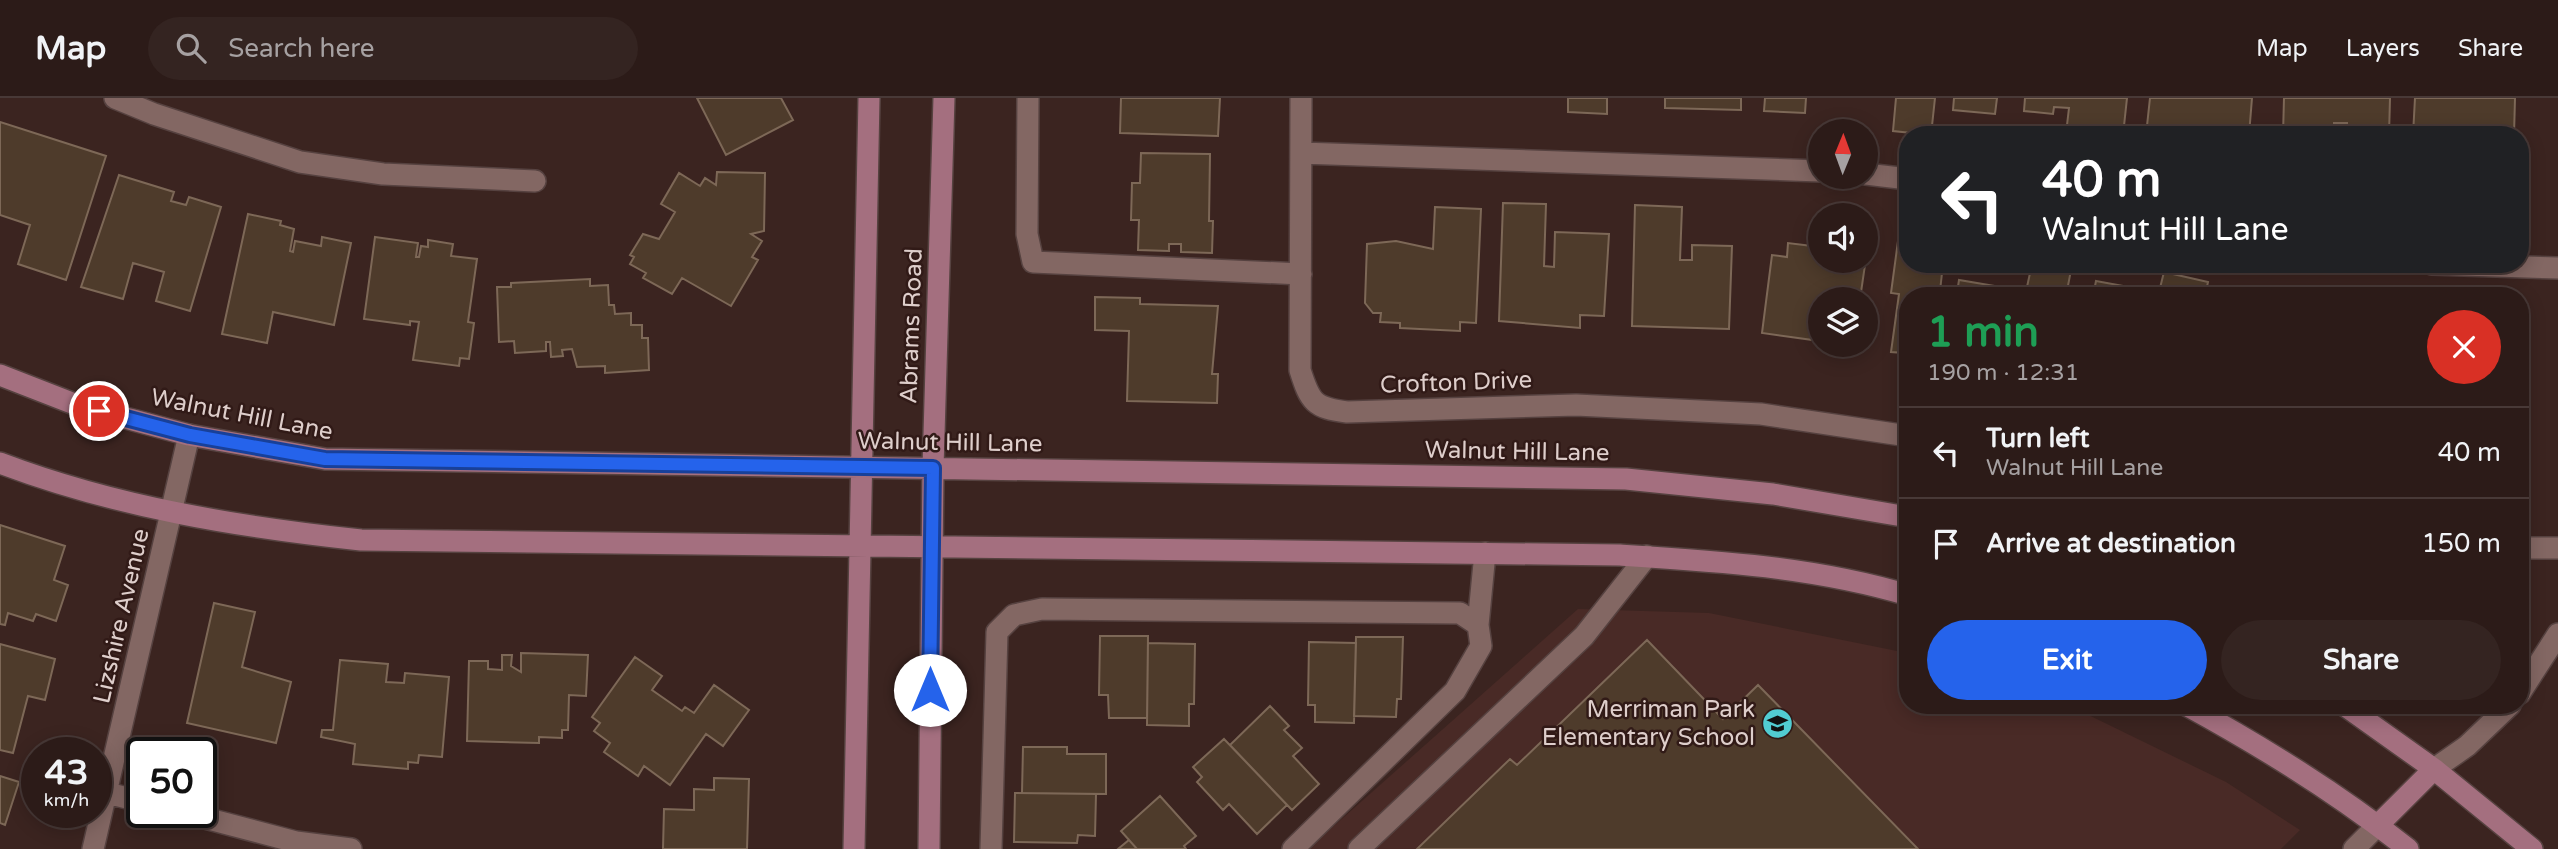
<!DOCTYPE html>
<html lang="en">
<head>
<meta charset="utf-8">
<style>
  body { margin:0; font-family:"Varela Round",sans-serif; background:#342421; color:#f1f3f6; height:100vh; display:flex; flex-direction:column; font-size:26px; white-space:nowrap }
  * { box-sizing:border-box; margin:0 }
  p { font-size:23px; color:#a6a1a2 }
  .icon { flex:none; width:38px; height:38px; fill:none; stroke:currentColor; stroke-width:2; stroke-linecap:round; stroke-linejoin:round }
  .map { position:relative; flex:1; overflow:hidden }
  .sheet { position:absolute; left:1899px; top:189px; width:630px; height:427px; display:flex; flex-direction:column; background:#2c1b18; border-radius:28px; box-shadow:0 4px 18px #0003,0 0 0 2px #483937 }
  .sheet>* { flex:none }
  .top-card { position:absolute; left:1899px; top:28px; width:630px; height:147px; border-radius:28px; box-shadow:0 4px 18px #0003,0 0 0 2px #483937; background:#202124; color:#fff; overflow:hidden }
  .needle { width:46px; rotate:1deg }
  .tools { position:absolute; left:1808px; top:21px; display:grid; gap:14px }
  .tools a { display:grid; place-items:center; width:70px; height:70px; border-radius:50%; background:#2c1b18; box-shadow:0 4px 18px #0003,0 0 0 2px #483937; font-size:35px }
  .speed { position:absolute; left:21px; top:639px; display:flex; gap:14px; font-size:35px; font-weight:700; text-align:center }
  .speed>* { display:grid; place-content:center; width:91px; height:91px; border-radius:50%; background:#2c1b18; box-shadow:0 4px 18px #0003,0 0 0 2px #483937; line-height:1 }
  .speed small { font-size:18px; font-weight:400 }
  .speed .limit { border:4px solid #111; border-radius:10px; background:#fff; color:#111 }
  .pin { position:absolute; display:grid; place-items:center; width:60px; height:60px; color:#fff; margin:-30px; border:4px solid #fff; border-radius:50%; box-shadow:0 2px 7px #0007 }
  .me { position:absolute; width:77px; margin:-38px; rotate:0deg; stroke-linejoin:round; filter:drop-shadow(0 0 5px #0008) }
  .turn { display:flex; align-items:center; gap:24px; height:147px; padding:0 28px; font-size:32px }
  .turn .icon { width:91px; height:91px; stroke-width:2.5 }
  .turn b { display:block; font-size:49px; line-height:60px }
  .round { display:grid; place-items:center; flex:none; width:74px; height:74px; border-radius:37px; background:#342421 }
  .overview { display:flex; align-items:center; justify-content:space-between; height:119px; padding:0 28px }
  h1 { font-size:42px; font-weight:700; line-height:52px; color:#1e9e55 }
  .button { display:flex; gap:14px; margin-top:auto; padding:14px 28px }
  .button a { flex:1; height:80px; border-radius:42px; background:#2563eb; color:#fff; font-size:28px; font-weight:700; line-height:80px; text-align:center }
  .button a+a { background:#342421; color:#f1f3f6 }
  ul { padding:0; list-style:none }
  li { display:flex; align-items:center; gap:21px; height:91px; padding:0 28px; border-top:2px solid #483937 }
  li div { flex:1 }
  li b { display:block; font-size:26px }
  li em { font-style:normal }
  header { display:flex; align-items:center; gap:42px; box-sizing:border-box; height:98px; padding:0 35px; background:#2c1b18; border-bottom:2px solid #483937 }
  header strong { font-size:33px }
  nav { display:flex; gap:38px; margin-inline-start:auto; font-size:24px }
  .search { width:490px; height:63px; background:#342421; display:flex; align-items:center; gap:18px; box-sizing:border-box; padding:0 24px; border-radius:38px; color:#a6a1a2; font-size:26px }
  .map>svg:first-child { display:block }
  .built { fill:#492a26 }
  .building { fill:#4e3b2b; stroke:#7d6857; stroke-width:2 }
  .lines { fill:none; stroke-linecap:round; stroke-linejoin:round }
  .minor-casing { stroke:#564240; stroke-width:24 }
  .major-casing { stroke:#564240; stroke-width:24 }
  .minor { stroke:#836763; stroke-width:21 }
  .major { stroke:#a46f7f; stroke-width:21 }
  .route-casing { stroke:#184099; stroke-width:18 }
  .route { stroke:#2563eb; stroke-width:12 }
  .labels { text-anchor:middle; stroke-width:5; stroke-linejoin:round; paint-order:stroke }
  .street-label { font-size:24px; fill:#dececb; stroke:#311a17 }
  .poi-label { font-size:24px; fill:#dececb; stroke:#311a17; text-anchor:end }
</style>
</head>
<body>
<header>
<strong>Map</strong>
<div class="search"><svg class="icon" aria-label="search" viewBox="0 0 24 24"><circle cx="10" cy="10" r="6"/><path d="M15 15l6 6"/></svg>Search here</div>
<nav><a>Map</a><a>Layers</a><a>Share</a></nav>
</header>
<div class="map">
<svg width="2558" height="751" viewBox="0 0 2558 751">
  <rect width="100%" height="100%" fill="#3b2420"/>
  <path class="built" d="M1578 511 1709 515 1907 555 1908 607H2068L2226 684 2300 732 2281 751H1308Z"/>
  <path class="building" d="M697 0H781L793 22 726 57Z
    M1121 0H1220L1218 38 1120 35Z
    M1568 0H1607V16L1568 14Z
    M1665 0H1741V12L1665 10Z
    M1765 0H1806L1805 15 1764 13Z
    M1896 0H1935L1931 37 1893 33Z
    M1954 0H1997L1995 16 1953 12Z
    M2025 0H2127L2123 37H2076L2077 28 2067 27 2069 10 2054 9 2053 16 2024 13Z
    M2150 0H2252L2249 37H2146Z
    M2284 0H2390L2389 37H2347V25H2334V37H2283Z
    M2415 0H2515L2514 37H2413Z
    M0 24 106 58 66 182 18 166 30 127 0 117Z
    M1141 55 1210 56 1209 123H1213L1212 155 1181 154V146H1169V153L1138 152 1139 122H1131L1132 85H1140Z
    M717 74 765 75 764 133 751 136 762 143 752 159 758 162 731 208 682 180 672 196 643 180 646 175 630 166 634 159 630 157 643 136 659 141 675 114 661 106 679 75 700 88 705 80 716 87Z
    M119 77 174 94 171 103 186 107 189 99 221 109 190 213 156 203 164 174 133 165 123 201 81 189Z
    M1503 105 1546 106 1544 168 1554 169 1555 134 1609 136 1604 218 1580 217V230L1499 223Z
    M1635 107 1682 109 1680 162H1692V147L1732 148 1729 231 1632 228Z
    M1435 109 1481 111 1476 225 1460 224V233L1400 230V225L1380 224 1381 215H1373L1365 205 1367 146 1396 143 1433 151Z
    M248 116 281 123 280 127 294 131 290 153 293 154 295 143 321 148 322 139 351 145 334 227 273 214 267 245 222 236Z
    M1900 128 1908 129V166H1943L1940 193 1957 195 1959 182 2001 189 2000 198H1908V262L1902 261 1904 255 1891 254 1899 196 1891 195Z
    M1866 132 1870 133 1860 201H1820V243L1762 235 1772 157 1787 159 1788 145 1820 149V163H1866Z
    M375 139 418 145 416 159H419L421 148 428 149V142L453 146 451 158 477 161 468 224 474 225 469 261 460 260 459 268 413 262 419 224 410 223V227L364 221Z
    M2032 166 2072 167 2066 198H2025Z
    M2164 174 2208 184 2205 198H2158Z
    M590 181V188L608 187 609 207H614L615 216 631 215V227H642V240H648L649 272 605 275V268L577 269 572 251 562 252 563 258 551 259 550 244H546V253L515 255 514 243 499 244 497 189H511V185Z
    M2096 183 2129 189 2128 198H2093Z
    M1095 199 1140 200V206L1218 208 1212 276H1218L1217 305 1127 303 1129 233 1095 232Z
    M0 427 65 448 54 482 68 487 56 523 36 516 33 523 8 515 5 527 0 526Z
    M214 505 255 514 242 569 291 584 276 645 187 625Z
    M1100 538H1148L1147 620H1109L1108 597H1099Z
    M1356 539H1403L1401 601H1397L1396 619 1354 618Z
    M1647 542 1723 621 1758 587 1918 751H1417L1510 661 1517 667Z
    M1309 544 1356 545 1354 625 1315 624V607H1308Z
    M1148 545 1195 546 1194 606H1189V628L1147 627Z
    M0 546 55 561 45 602 28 598 13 655 0 652Z
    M521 555 588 557 586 598 569 597 568 632H562V640L539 639V645L467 643 469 563H488V571L502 572V557H512L511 568 521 574Z
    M635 559 662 578 652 592 682 613 685 609 694 615 714 587 749 612 723 648 706 636 670 687 644 668 638 678 604 654 610 645 594 633 600 625 592 619Z
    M340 562 388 566 386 584 404 585 405 575 449 579 442 659 419 657 418 665 408 664V671L353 666 355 646 321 639 322 632H333Z
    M1270 608 1289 628 1284 632 1302 650 1293 658 1319 686 1292 712 1230 647Z
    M1224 641 1287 707 1257 736 1229 706 1223 712 1197 684 1202 679 1193 669Z
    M1023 649H1067V656H1106V696L1022 695Z
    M0 678 19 684 5 727 0 725Z
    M714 680 749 681 747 751H663L664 711 694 712V691L714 692Z
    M1015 695 1096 696 1095 738 1078 737 1077 745 1014 744Z
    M1160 698 1196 738 1184 748 1186 751H1137L1121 733Z
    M1129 742 1137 751H1118Z"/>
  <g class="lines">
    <defs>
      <path id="minor" d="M115 0 154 16 300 64 383 76 535 83
        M1028 0 1027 136 1033 164 1301 176
        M1301 0 1300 272C1310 304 1314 310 1347 314L1576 307 1761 316 1908 338
        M1301 55 1820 73
        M1866 76 1908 81
        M2432 166 2558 170
        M2520 450H2558
        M1478 527 1485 455
        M2520 595 2558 536
        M2434 671 2467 648 2510 607
        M108 695 142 704
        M182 714 296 744 351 751
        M93 751 189 337
        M991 751 997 534 1014 517 1042 511 1460 515 1478 527 1481 548 1455 593 1293 751
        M1359 751 1584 538 1647 458
        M2354 751 2378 727"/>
      <path id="major" d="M0 277 77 307 189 337 325 361 1626 381 1773 396 1908 419
        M0 365C116 409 239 429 361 442L1620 457C1716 463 1815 469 1908 497
        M2186 607C2263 649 2339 696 2408 751
        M2344 607 2434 671 2532 751
        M2378 727 2434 671
        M854 751 869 0
        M929 751 933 370 944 0"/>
    </defs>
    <use href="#minor" class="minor-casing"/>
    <use href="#major" class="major-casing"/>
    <use href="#minor" class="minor"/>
    <use href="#major" class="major"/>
  </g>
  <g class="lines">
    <defs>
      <path id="route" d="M99 313 190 337 325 361 933 370 930 592"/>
    </defs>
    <use href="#route" class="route-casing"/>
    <use href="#route" class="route"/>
  </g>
  <defs>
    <symbol id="school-disc" viewBox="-11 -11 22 22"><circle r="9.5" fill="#51ccd2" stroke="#311a17"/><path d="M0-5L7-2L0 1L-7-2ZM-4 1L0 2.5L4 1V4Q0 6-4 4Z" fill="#111"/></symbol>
  </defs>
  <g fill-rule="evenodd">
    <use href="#school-disc" x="1760" y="608" width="35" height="35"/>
  </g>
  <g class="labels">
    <g class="street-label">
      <text transform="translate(911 228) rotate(-88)" y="8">Abrams Road</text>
      <text transform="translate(1456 284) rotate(-2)" y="8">Crofton Drive</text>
      <text transform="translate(242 316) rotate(11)" y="8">Walnut Hill Lane</text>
      <text transform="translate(950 344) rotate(1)" y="8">Walnut Hill Lane</text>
      <text transform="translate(1517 353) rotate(1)" y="8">Walnut Hill Lane</text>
      <text transform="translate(121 518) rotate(-77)" y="8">Lizshire Avenue</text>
    </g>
    <g class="poi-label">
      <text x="1755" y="619">Merriman Park<tspan x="1755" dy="28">Elementary School</tspan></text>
    </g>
  </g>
</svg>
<div class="tools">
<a><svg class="needle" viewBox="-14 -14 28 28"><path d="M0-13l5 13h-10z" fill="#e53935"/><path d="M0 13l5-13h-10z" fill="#a6a1a2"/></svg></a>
<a><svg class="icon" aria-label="sound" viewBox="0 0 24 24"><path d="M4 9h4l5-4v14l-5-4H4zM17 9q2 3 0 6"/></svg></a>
<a><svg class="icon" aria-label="layers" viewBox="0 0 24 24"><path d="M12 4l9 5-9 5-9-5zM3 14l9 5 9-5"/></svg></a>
</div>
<div class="speed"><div>43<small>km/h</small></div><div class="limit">50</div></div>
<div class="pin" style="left:99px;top:313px;background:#d93025"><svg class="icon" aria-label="arrive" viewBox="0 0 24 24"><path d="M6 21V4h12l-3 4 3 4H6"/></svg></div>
<svg class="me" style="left:930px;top:592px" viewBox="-20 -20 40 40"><circle r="19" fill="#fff"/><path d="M0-13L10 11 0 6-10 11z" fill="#2563eb"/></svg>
<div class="top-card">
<div class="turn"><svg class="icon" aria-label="left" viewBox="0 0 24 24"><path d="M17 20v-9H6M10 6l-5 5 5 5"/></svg><div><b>40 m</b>Walnut Hill Lane</div></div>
</div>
<section class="sheet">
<div class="overview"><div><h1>1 min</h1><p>190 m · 12:31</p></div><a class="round" style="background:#d93025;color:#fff"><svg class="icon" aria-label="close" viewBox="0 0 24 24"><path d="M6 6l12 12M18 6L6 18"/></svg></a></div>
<ul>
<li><svg class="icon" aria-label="left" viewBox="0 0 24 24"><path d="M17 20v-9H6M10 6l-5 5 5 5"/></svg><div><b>Turn left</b><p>Walnut Hill Lane</p></div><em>40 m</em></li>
<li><svg class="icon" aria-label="arrive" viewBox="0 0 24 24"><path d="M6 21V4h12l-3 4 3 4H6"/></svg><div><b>Arrive at destination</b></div><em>150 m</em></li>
</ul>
<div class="button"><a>Exit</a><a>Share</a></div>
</section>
</div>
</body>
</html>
